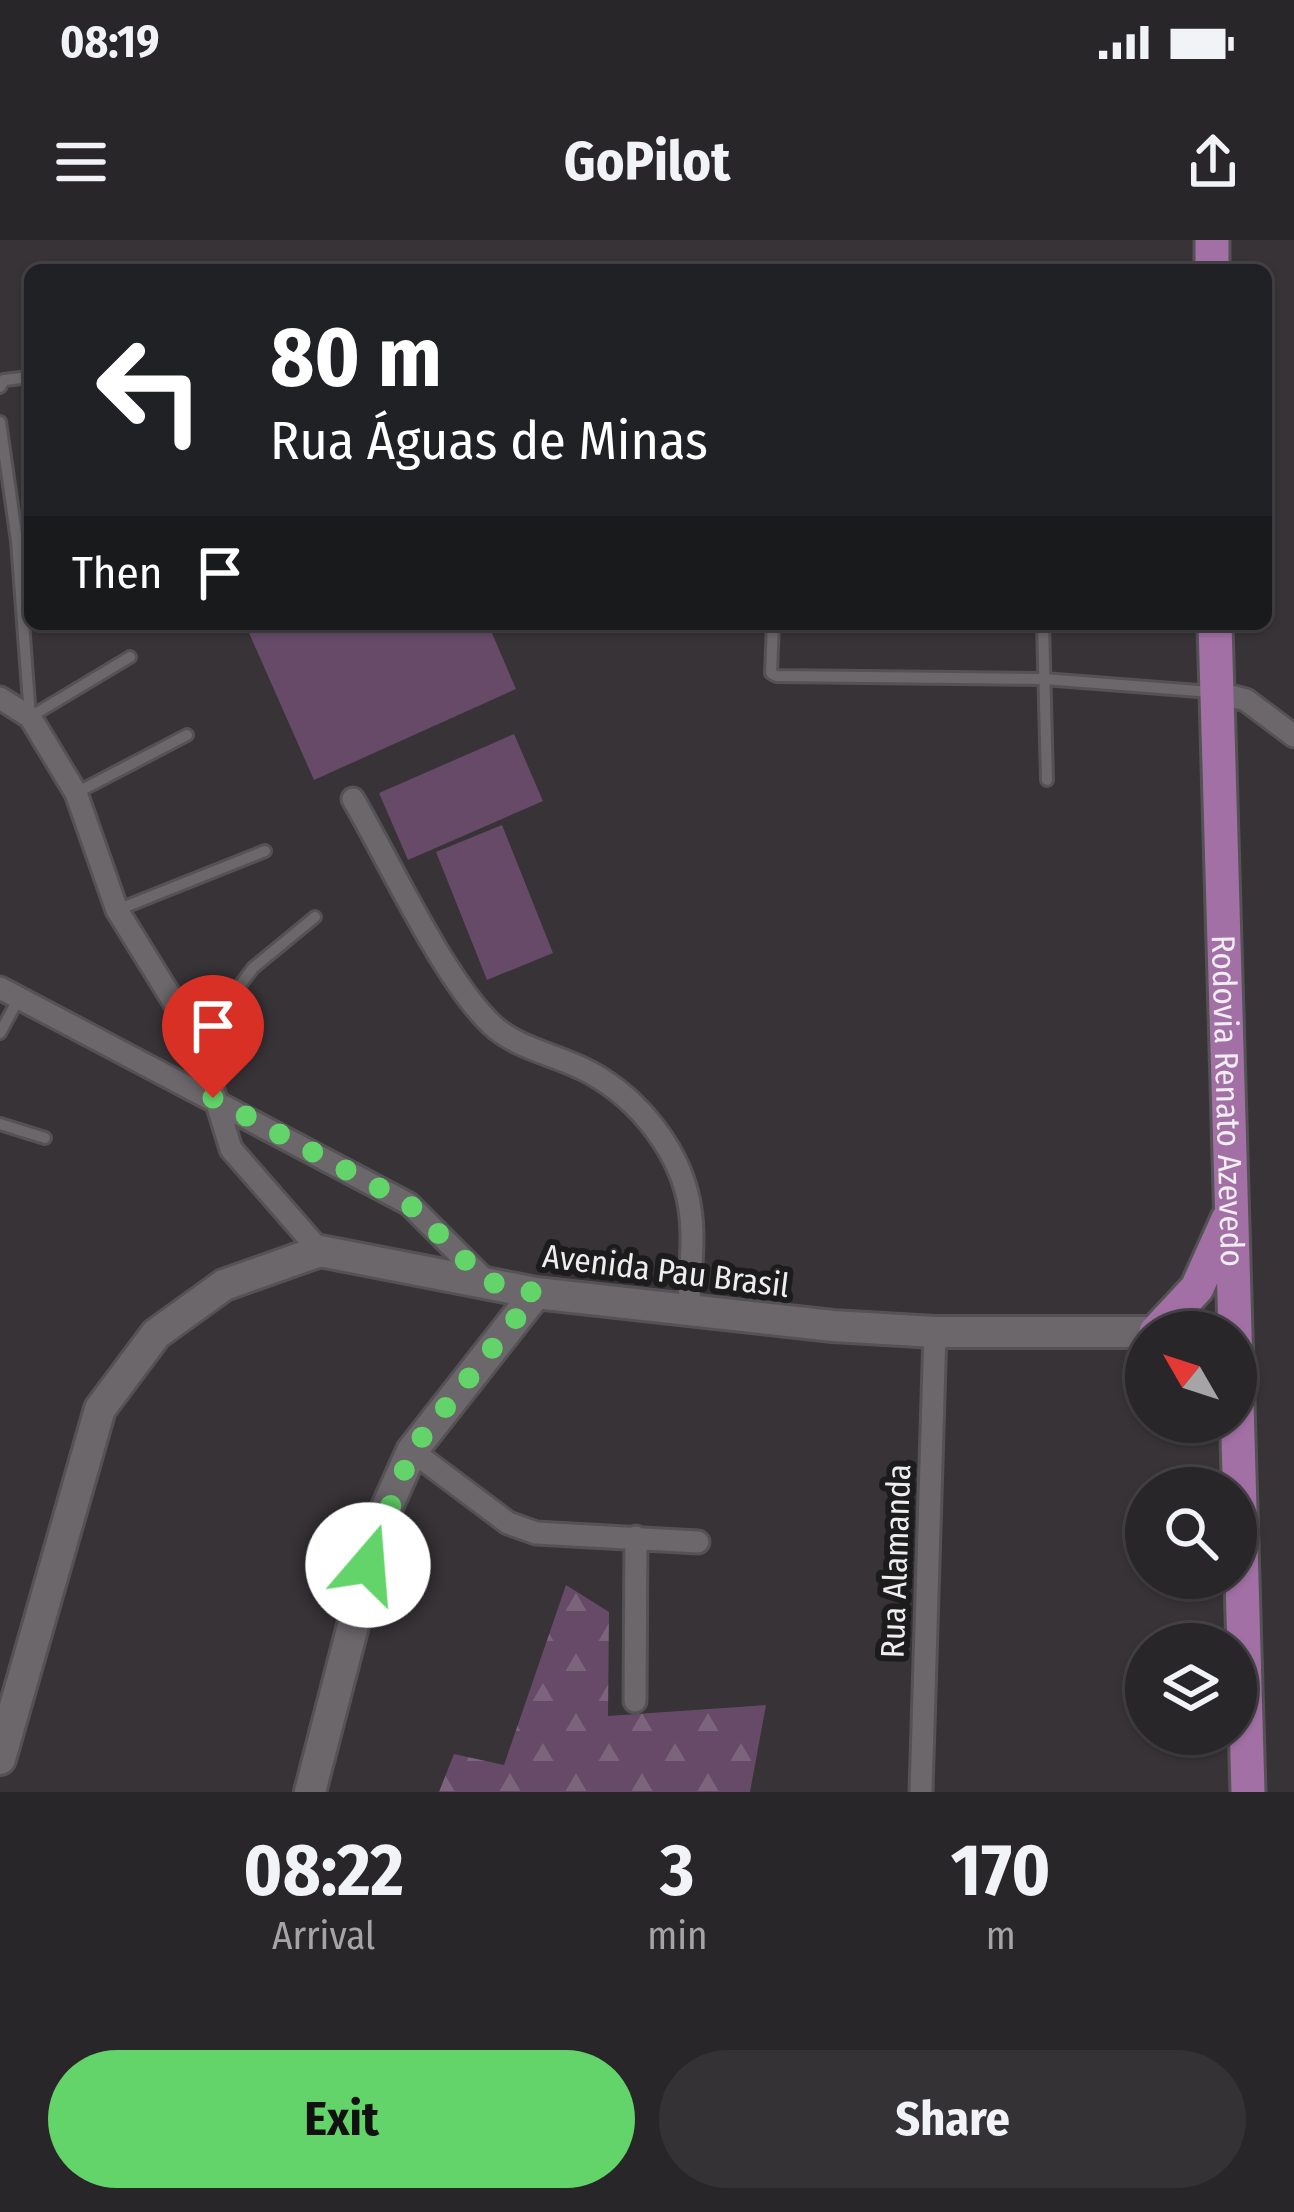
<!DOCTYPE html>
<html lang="en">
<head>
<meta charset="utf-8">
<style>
  body { margin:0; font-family:"Fira Sans Condensed",sans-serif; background:#353235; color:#f1f3f6; height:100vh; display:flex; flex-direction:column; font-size:45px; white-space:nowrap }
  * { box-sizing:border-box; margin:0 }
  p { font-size:39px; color:#a5a5a8 }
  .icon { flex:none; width:66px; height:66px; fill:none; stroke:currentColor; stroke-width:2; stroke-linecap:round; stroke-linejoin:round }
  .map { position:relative; height:1552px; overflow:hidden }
  .details { display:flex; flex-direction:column; background:#292629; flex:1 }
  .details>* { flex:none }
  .hud { position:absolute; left:24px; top:24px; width:1248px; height:366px; border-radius:18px; box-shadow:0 3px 9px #0004,0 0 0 3px #454346; background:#202124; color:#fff; overflow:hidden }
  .needle { width:78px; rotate:309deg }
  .controls { position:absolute; left:1125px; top:1071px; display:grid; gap:24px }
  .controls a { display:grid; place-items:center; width:132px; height:132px; border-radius:50%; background:#292629; box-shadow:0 3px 9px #0004,0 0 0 3px #454346; font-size:60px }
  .pin { position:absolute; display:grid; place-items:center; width:102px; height:102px; color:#fff; margin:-123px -51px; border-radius:50% 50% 50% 0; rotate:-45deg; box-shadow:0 0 12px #0007 }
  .pin .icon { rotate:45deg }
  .me { position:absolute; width:132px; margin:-66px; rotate:18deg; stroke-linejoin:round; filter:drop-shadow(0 0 9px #0008) }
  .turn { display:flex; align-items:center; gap:42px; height:252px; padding:0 48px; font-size:54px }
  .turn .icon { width:156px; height:156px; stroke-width:2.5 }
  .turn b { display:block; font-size:84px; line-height:102px }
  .then { display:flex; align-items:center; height:114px; padding:0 48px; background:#0003; gap:24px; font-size:45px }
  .eta { display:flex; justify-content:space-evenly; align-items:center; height:204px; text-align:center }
  .eta b { font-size:72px; font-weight:700; line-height:84px }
  .action { display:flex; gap:24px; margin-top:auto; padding:24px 48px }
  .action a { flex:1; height:138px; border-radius:72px; background:#62d469; color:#111; font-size:48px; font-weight:700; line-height:138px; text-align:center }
  .action a+a { background:#353235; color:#f1f3f6 }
  .status { display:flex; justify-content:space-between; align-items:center; height:84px; padding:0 60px; background:#292629; direction:ltr }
  .status svg { height:33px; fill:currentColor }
  header { display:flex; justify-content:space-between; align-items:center; height:156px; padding:0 48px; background:#292629; font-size:54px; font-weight:700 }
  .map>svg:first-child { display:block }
  .forest { fill:url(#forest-firs) }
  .pitch { fill:#664a67 }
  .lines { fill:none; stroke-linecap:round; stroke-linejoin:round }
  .lane-casing { stroke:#545255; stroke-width:16 }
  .street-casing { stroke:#545255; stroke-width:27 }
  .secondary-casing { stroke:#545255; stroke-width:36 }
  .primary-casing { stroke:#545255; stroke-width:39 }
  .lane { stroke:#6b676b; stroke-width:10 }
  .street { stroke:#6b676b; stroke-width:21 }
  .secondary { stroke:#6b676b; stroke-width:30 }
  .primary { stroke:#a270a5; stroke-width:33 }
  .route { stroke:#62d469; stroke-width:21; stroke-dasharray:0 37.8 }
  .labels { text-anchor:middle; stroke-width:12; stroke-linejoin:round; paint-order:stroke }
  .street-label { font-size:33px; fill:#efedf0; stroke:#1d1c1d }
</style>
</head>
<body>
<div class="status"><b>08:19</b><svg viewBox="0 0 49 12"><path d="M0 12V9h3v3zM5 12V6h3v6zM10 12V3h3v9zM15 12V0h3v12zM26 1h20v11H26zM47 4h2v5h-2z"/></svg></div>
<header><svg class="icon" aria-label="menu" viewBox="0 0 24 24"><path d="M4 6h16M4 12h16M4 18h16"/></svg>GoPilot<svg class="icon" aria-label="share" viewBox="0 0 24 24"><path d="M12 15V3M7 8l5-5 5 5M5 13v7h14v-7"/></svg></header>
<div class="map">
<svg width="1294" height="1552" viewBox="0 0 1294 1552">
  <defs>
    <pattern id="forest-firs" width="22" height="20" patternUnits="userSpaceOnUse" patternTransform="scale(3)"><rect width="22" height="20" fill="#664a67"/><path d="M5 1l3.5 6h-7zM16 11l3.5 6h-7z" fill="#7c647d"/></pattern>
  </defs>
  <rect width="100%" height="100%" fill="#373337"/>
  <path class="forest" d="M566 1345 609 1372 608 1476 766 1465 750 1552H439L454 1514 504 1525Z"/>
  <path class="pitch" d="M245 384H488L516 449 314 540Z
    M514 494 543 561 408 620 379 553Z
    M502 585 553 713 487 740 436 612Z"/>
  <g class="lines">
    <defs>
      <path id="lane" d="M0 147 4 140 30 137
        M0 182 17 301 30 477 130 417
        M773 384 771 433 776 436 1044 439 1211 452
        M1043 384 1047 540
        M76 553 187 495
        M117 670 265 611
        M0 793 19 758
        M198 801 253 728 315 677
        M0 884 45 898"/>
      <path id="street" d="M1215 452 1246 460 1294 496
        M0 458 30 477 76 553 117 670 198 801 231 909 320 1011
        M353 559C388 619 444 740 492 785 519 810 559 815 591 833 640 860 682 913 690 969 695 1001 689 1038 689 1070
        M0 748 409 964 486 1041
        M412 1211 508 1283 536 1293 698 1302
        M635 1461 636 1297
        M921 1552 935 1092"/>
      <path id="secondary" d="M0 1519 100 1169 156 1094 224 1045 320 1011 536 1053 833 1086 935 1092H1146
        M310 1552 379 1285 412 1211 536 1053"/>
      <g id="primary">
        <path d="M1212 0V30"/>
        <path id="s1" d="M1215 384 1248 1552"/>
        <path d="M1156 1092 1197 1048 1228 979"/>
      </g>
    </defs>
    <use href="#lane" class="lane-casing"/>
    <use href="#street" class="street-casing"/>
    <use href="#secondary" class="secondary-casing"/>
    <use href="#primary" class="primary-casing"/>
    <use href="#lane" class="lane"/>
    <use href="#street" class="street"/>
    <use href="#secondary" class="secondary"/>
    <use href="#primary" class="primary"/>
  </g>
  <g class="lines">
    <path class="route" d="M213 858 409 964 486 1041 536 1053 412 1210 368 1325"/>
  </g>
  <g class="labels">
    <g class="street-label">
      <text dy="12" stroke="none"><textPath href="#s1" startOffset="477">Rodovia Renato Azevedo</textPath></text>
      <text transform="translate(666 1030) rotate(7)" y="12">Avenida Pau Brasil</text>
      <text transform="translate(895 1321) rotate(-88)" y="12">Rua Alamanda</text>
    </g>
  </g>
</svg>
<div class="controls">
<a><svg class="needle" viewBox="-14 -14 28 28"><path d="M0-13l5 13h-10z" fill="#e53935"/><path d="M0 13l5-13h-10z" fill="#a5a5a8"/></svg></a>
<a><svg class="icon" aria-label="search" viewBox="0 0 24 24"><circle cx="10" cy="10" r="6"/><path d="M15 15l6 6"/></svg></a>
<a><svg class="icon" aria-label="layers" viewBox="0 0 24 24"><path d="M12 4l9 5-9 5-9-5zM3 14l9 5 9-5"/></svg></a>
</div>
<div class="pin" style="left:213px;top:858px;background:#d93025"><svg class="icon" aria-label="arrive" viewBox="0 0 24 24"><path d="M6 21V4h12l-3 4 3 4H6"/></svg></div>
<svg class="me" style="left:368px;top:1325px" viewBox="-20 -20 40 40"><circle r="19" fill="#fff"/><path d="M0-13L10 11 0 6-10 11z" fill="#62d469"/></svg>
<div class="hud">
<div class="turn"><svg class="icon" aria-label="left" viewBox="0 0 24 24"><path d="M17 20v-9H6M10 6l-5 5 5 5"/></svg><div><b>80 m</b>Rua Águas de Minas</div></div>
<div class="then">Then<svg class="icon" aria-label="arrive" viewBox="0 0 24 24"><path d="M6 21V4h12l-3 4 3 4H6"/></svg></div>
</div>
</div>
<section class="details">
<div class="eta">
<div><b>08:22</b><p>Arrival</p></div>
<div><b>3</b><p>min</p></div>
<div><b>170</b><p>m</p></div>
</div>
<div class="action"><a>Exit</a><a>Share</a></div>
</section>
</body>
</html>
